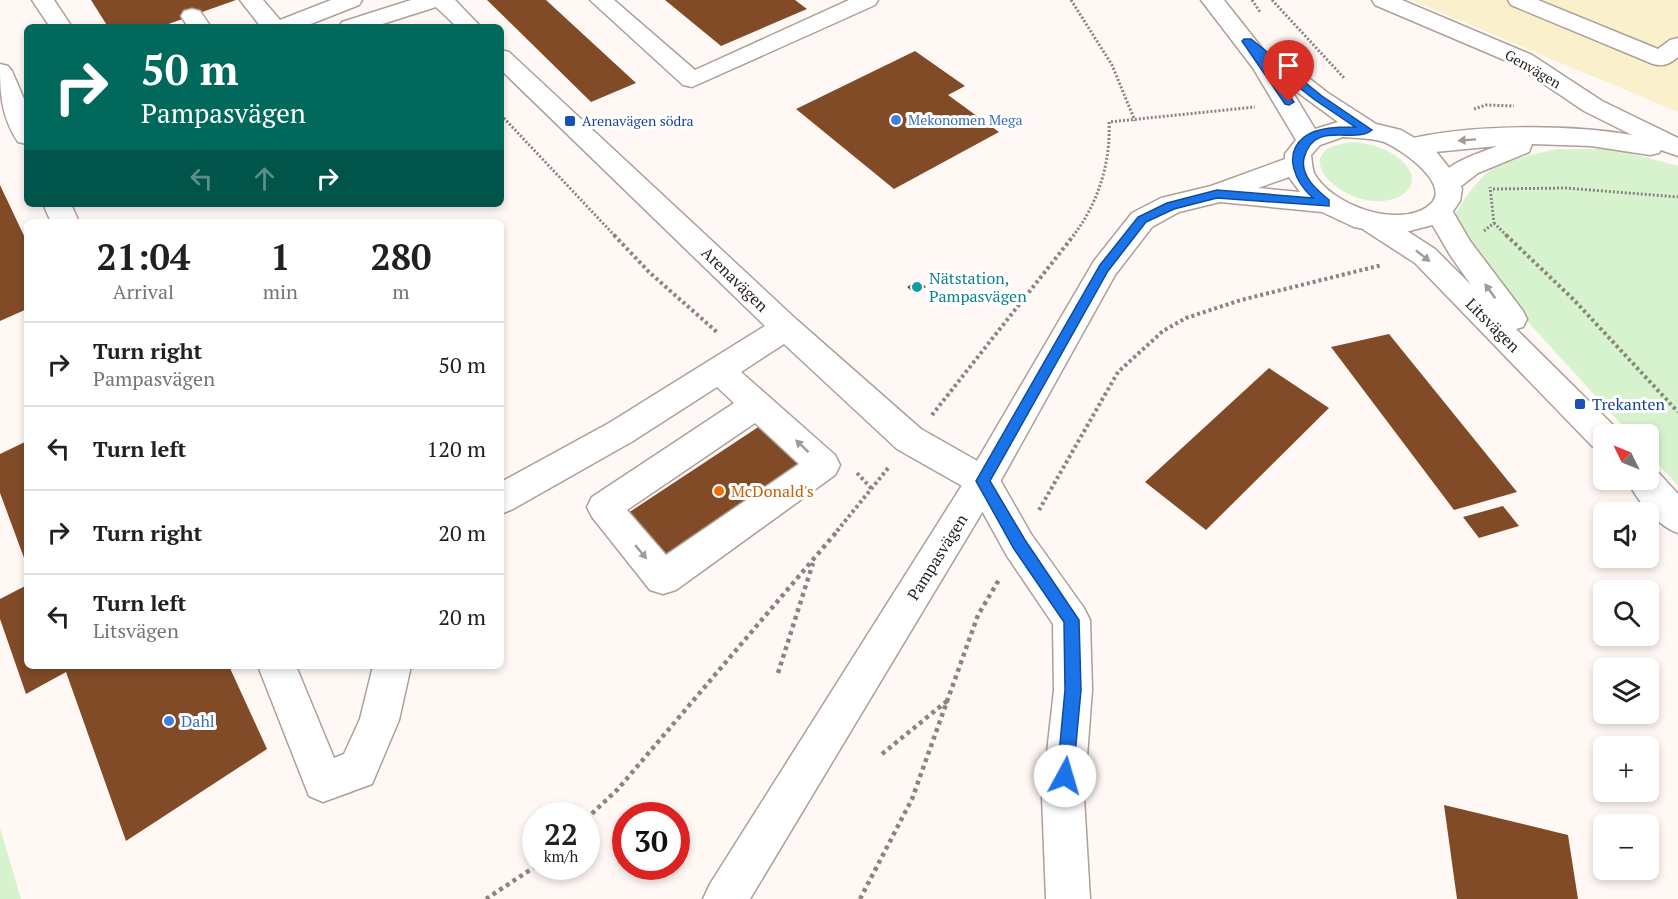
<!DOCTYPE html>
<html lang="en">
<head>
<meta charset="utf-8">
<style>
  body { margin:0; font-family:"PT Serif",serif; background:#f2f2f2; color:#202124; height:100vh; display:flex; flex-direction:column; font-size:22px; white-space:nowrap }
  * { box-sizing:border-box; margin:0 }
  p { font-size:20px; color:#757577 }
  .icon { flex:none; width:33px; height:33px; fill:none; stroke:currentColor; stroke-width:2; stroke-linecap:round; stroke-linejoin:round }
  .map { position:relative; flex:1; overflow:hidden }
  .details { position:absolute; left:24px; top:219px; width:480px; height:450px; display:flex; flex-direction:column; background:#fff; border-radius:9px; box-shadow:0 3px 9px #0003 }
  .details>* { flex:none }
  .hud { position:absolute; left:24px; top:24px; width:480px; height:183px; border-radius:9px; box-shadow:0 3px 9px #0003; background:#00695c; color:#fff; overflow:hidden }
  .needle { width:39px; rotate:313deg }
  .buttons { position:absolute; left:1593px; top:424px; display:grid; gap:12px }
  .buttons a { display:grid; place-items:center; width:66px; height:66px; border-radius:9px; background:#fff; box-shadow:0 3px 9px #0003; font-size:30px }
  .speed { position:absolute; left:522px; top:802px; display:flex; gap:12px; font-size:30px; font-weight:700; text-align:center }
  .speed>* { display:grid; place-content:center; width:78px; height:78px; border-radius:50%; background:#fff; box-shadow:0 3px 9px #0003; line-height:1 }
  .speed small { font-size:15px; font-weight:400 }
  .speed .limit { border:9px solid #d22; background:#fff; color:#111 }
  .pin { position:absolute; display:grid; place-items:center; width:51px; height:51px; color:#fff; margin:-62px -26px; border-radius:50% 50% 50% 0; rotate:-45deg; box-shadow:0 0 6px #0007 }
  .pin .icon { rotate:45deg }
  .me { position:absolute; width:66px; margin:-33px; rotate:6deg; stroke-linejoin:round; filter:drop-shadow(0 0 4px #0008) }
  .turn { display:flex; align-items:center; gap:21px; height:126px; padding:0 18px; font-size:27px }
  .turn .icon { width:78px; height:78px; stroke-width:2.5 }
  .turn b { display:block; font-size:42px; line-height:51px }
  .lanes { display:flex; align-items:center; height:57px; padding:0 18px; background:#0003; justify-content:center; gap:30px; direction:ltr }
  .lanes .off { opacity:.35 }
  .eta { display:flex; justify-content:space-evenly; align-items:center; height:102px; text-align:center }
  .eta b { font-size:36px; font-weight:800; line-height:42px }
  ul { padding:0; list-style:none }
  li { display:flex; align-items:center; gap:18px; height:84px; padding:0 18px; border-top:2px solid #e0e0e0 }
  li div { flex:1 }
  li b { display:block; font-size:22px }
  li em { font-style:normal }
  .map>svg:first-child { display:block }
  .green { fill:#d6f3ce }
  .sand { fill:#faf0cb }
  .building { fill:#814b28 }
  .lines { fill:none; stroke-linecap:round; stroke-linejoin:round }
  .minor-casing { stroke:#ae9f97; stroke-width:3 }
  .major-casing { stroke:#ae9f97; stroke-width:3 }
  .path-far2 { stroke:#8b8481; stroke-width:3; stroke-dasharray:2 2; stroke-linecap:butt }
  .path-far1 { stroke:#8b8481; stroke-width:4; stroke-dasharray:3 3; stroke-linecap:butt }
  .path { stroke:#8b8481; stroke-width:4.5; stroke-dasharray:4 4; stroke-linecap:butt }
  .minor { fill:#fff; fill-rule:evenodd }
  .major { fill:#fff; fill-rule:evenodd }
  .oneway { fill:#9e9c9a }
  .route { fill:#1a73e8; stroke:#114b97; stroke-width:1.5 }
  .shop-dot { fill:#3f7fe0; stroke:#fff; stroke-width:2 }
  .transit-dot { fill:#1a4fb4; stroke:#fff; stroke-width:2 }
  .culture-dot { fill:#0f9aa8; stroke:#fff; stroke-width:2 }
  .food-dot { fill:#e8710a; stroke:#fff; stroke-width:2 }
  .labels { text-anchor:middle; stroke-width:6; stroke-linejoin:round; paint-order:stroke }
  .far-street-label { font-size:14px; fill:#28221f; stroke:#fff }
  .far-shop-label { font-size:14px; fill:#366cbe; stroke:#fff; text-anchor:start }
  .far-transit-label { font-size:14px; fill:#164399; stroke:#fff; text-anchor:start }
  .culture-label { font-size:16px; fill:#0d838f; stroke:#fff; text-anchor:start }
  .street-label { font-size:16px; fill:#28221f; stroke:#fff }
  .transit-label { font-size:16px; fill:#164399; stroke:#fff; text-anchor:start }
  .food-label { font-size:16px; fill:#c56008; stroke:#fff; text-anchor:start }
  .shop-label { font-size:16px; fill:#366cbe; stroke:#fff; text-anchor:start }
</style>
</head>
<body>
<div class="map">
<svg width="1678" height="899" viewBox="0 0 1678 899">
  <rect width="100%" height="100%" fill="#fff8f5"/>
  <path class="green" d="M1358 142C1373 145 1388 149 1400 159 1423 179 1410 198 1383 201 1335 205 1282 145 1358 142Z
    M1557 149H1614L1678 166V486L1649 454 1648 435H1631L1500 291 1466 250 1455 214C1488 161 1498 162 1557 149Z
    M0 828 21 899H0Z"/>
  <path class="sand" d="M1411 0H1678V112Z"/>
  <path class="building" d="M91 0H236L160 27H108Z
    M487 0H546L636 83 591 102Z
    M665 0H795L807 9 721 46Z
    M915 51 965 86 948 95 999 132 894 189 796 109Z
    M0 185 27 242V309L0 321Z
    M918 280 926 287 915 294 907 287Z
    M1389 334 1517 492 1454 510 1331 347Z
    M1269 368 1329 408 1206 530 1145 482Z
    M766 422 811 467 669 568 625 515Z
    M27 441V566L0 493V454Z
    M1503 506 1519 526 1479 538 1463 517Z
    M27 585V666H229L267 749 126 841 66 672 26 694 0 619V599Z
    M1444 805 1568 835 1578 899H1457Z"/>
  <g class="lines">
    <defs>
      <path id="minor" d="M32 0H54L72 27H50Z
        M240 0H263L280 20 331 0H362L359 5 303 27H261Z
        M411 0H455L481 27H457L436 7 373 27H339L342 22Z
        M590 0H614L695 70 849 0H878L875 5 692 87 683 85Z
        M1372 0H1402L1532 55 1602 101 1678 138V156L1661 150 1659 153 1650 155 1591 146 1532 144 1529 152 1478 173 1456 190 1447 193 1438 190 1434 184C1447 162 1475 155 1497 146L1414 154 1405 152 1401 146 1405 140C1467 124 1569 124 1632 135L1584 111 1516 65 1375 5Z
        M1508 0H1538L1658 49 1670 40 1678 38V57C1669 64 1664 67 1653 64L1511 5Z
        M192 9 200 11 211 27H188L181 16 184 11Z
        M501 50 509 52 797 320 921 429 995 471 1031 534 1084 608 1090 620 1092 690 1084 797 1090 899H1046L1042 797 1054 690 1053 624 1007 556 971 491 897 449 784 344 741 372 835 455 840 465 835 475 676 590 663 594 650 590 592 517 587 507 592 497 734 403 717 387 633 441 513 509 501 514V482L609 423 765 326 501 70ZM755 423 799 464 666 555 627 510Z
        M0 64 8 66 12 71 27 106V144L18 142C1 116 0 93 0 64Z
        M1439 203 1449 205 1470 241 1523 311 1527 319 1523 327 1516 329 1616 428 1619 435H1604V450L1592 446 1415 263 1364 230 1360 223 1364 216 1374 213 1384 216 1435 249 1471 285 1450 255 1425 212 1429 205Z
        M43 204H71L79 222H51Z
        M1648 467 1656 470 1678 494V533C1657 526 1637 500 1627 480H1648Z
        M258 666H296L334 758 344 754 360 719 373 666H411L399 720 372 784 323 802 309 796Z"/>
      <path id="major" d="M1201 0H1224L1269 57 1283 58 1328 93 1376 124 1401 130 1435 150 1457 178 1462 189 1460 201 1456 207 1444 222 1394 235 1354 227 1322 212 1220 202 1179 212 1152 227 1115 275 995 491 750 899H703L710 884 971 471 1094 261 1132 213 1161 198 1211 186 1285 159V154L1296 140 1253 68ZM1289 86 1338 122 1315 129ZM1343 137C1356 138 1372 138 1384 142 1401 149 1457 187 1427 207 1396 228 1331 205 1314 173 1312 168 1312 161 1311 155L1320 145ZM1289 177 1300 192 1258 188Z"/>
    </defs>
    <use href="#minor" class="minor-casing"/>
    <use href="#major" class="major-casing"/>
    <path class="path-far2" d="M1071 0 1112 65 1135 121
      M1252 0 1260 12
      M1272 0 1345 79
      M1474 109 1486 105 1514 106
      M501 115 615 236
      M1493 189 1566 188 1678 197
      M1494 223 1507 236
      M1484 231 1494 223 1490 187
      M1073 236C1098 204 1111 162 1109 122L1255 107"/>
    <path class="path-far1" d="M614 235 650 273 718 333
      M1506 235 1574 300 1678 412
      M932 415 1074 235
      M857 473 872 489
      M1039 510 1118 372 1163 331 1186 318 1241 300 1382 265
      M837 531 889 467"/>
    <path class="path" d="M778 673 813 563
      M882 754 947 701
      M586 819 618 789 839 529
      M486 899 536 866
      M860 899 912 799 978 615 1000 578"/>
    <use href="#minor" class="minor"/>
    <use href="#major" class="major"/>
  </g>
  <defs><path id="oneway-solid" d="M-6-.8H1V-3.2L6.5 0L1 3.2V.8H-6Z" transform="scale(1.5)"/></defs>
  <g class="oneway">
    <use href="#oneway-solid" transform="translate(1467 140) rotate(176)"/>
    <use href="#oneway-solid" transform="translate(1423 256) rotate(38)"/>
    <use href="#oneway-solid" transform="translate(1490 291) rotate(-126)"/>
    <use href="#oneway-solid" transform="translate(802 446) rotate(-137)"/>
    <use href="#oneway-solid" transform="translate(641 552) rotate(50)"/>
  </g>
  <path class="route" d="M1244 39H1251L1322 96 1372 130C1355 145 1314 119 1304 158 1300 176 1317 190 1329 200V206L1217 198 1174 209 1146 222 1108 271 990 481 1025 540 1079 620 1081 690 1073 776 1071 782 1065 784 1059 782 1057 776 1065 690 1064 622 1014 549 976 481 1100 265 1138 217 1167 203 1217 190 1313 198C1296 183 1282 155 1304 137 1317 127 1339 127 1355 127L1315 100 1265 61 1294 102 1289 105 1285 104 1242 41Z"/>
  <g class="shop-dot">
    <circle cx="896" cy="120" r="6"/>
    <circle cx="169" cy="721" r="6"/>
  </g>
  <g class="transit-dot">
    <rect x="564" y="115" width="12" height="12" rx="3"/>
    <rect x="1574" y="398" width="12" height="12" rx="3"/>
  </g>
  <circle class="culture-dot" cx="917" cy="287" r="6"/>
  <circle class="food-dot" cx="719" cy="491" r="6"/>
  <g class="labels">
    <g class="far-street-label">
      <text transform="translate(1533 69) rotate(30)" y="5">Genvägen</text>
    </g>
    <g class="far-shop-label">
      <text x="908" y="125">Mekonomen Mega</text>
    </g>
    <g class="far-transit-label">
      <text x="582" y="126">Arenavägen södra</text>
    </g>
    <g class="culture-label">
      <text x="929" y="284">Nätstation,<tspan x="929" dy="18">Pampasvägen</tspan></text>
    </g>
    <g class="street-label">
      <text transform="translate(735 279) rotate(44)" y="6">Arenavägen</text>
      <text transform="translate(1493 325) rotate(45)" y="6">Litsvägen</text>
      <text transform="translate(937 557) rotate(-58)" y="6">Pampasvägen</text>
    </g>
    <g class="transit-label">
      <text x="1592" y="410">Trekanten</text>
    </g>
    <g class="food-label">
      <text x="731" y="497">McDonald's</text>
    </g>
    <g class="shop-label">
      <text x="181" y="727">Dahl</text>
    </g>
  </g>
</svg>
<div class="buttons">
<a><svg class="needle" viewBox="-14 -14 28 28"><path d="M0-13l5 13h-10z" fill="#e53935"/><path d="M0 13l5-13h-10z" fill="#757577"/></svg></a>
<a><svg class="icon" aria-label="sound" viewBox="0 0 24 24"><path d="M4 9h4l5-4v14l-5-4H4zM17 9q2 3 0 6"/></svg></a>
<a><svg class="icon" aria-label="search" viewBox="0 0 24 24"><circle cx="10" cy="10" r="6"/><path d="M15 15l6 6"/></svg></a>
<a><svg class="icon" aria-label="layers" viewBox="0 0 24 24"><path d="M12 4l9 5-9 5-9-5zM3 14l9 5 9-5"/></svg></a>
<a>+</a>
<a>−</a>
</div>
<div class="speed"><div>22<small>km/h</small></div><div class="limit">30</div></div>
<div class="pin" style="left:1289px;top:102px;background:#d93025"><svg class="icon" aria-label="arrive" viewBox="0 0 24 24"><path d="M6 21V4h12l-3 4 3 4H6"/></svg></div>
<svg class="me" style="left:1065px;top:776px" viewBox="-20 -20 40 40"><circle r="19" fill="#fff"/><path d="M0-13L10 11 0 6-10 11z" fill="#1a73e8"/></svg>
<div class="hud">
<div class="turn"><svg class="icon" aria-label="right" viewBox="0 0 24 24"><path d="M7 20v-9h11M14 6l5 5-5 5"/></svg><div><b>50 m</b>Pampasvägen</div></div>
<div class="lanes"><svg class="icon off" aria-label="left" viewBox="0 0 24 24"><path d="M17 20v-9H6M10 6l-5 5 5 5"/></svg><svg class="icon off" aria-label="ahead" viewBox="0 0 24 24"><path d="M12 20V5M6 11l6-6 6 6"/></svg><svg class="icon" aria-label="right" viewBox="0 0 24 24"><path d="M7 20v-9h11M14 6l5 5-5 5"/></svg></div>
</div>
<section class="details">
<div class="eta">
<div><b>21:04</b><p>Arrival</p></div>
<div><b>1</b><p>min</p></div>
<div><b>280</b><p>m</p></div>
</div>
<ul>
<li><svg class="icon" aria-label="right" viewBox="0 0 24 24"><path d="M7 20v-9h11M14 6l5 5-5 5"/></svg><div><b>Turn right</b><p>Pampasvägen</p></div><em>50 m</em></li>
<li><svg class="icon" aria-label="left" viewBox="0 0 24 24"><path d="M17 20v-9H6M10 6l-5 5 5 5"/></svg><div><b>Turn left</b></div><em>120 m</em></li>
<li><svg class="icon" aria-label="right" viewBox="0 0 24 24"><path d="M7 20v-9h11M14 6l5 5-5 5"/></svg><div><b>Turn right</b></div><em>20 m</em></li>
<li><svg class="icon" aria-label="left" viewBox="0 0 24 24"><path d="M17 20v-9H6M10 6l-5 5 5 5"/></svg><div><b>Turn left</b><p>Litsvägen</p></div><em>20 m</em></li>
</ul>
</section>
</div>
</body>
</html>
